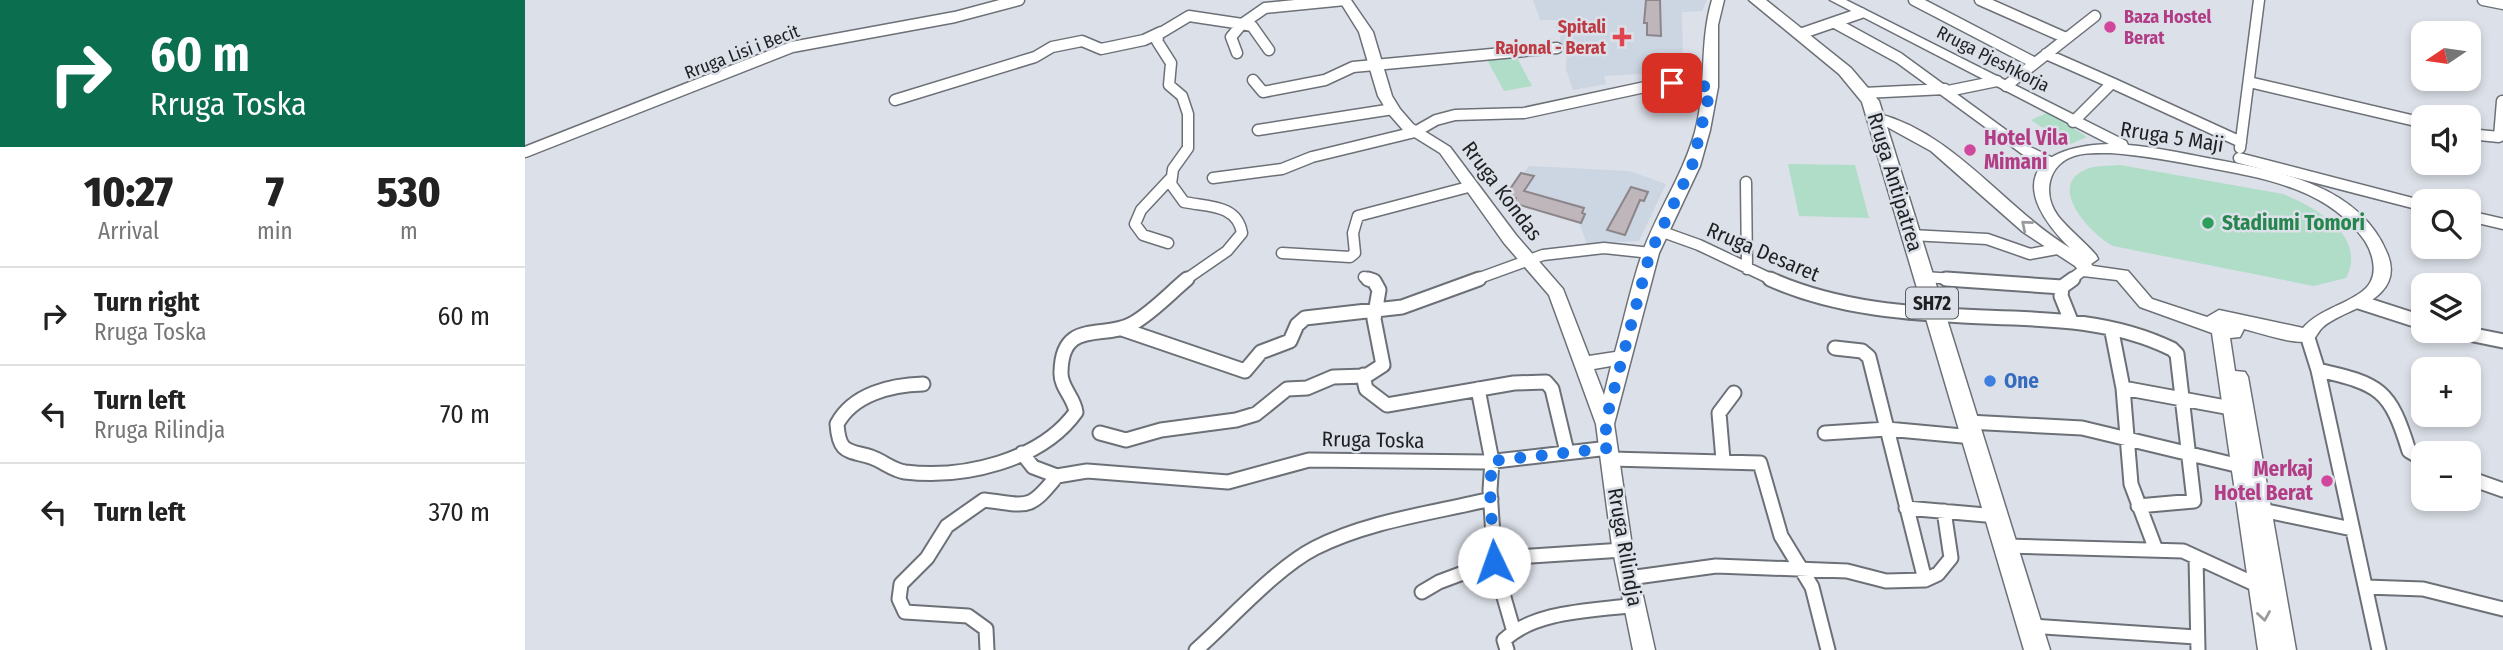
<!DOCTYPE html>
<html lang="en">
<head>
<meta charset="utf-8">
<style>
  body { margin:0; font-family:"Fira Sans Condensed",sans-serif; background:#f2f2f2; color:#222; height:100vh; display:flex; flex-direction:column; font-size:26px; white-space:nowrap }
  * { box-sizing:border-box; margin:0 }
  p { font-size:23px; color:#767676 }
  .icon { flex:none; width:38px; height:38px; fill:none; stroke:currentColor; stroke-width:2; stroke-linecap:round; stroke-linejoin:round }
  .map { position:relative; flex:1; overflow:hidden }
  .side { display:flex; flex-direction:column; background:#fff; width:525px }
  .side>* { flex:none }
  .top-card { background:#0b6e4f; color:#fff; overflow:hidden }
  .needle { width:46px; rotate:257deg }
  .fabs { position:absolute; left:1886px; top:21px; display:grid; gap:14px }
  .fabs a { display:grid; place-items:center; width:70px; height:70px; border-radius:14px; background:#fff; box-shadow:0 4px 10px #0003; font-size:35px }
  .pin { position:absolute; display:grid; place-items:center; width:60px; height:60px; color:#fff; margin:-30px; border-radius:14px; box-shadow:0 4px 10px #0006 }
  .me { position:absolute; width:77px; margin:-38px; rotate:357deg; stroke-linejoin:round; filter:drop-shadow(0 0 5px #0008) }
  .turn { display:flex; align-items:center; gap:24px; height:147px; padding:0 35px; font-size:32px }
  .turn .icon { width:91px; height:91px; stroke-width:2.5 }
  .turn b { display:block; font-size:49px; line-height:60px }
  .eta { display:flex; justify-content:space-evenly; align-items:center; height:119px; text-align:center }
  .eta b { font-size:42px; font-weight:800; line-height:49px }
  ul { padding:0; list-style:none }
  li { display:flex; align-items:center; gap:21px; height:98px; padding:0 35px; border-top:2px solid #e0e0e0 }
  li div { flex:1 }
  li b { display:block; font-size:26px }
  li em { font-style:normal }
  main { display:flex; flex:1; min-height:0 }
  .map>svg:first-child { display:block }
  .built { fill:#ccd5e2 }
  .green { fill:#afddc7 }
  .building { fill:#beb6bb; stroke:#8c858a; stroke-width:2 }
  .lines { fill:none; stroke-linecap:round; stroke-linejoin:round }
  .street-far1-casing { stroke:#6c7077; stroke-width:13 }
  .street-casing { stroke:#6c7077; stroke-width:17 }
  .secondary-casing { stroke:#6c7077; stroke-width:3 }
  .primary-casing { stroke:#6c7077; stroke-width:3 }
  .street-far1 { stroke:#fff; stroke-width:10 }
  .street { stroke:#fff; stroke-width:13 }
  .secondary { fill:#fff; fill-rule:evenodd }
  .primary { fill:#fff; fill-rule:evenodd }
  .oneway { stroke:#9a9b9c }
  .route { stroke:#1a73e8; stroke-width:12; stroke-dasharray:0 21.6 }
  .hotel-dot { fill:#d1479c; stroke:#dce0e8; stroke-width:2.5 }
  .health-dot { fill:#e0444e; stroke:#dce0e8; stroke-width:2.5 }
  .leisure-dot { fill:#2e9e5b; stroke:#dce0e8; stroke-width:2.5 }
  .shop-dot { fill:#3f7fe0; stroke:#dce0e8; stroke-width:2.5 }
  .labels { text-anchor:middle; stroke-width:5; stroke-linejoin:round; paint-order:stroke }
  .far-hotel-label { font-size:18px; font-weight:bold; fill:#b23c85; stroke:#dce0e8; text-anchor:start }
  .far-health-label { font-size:18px; font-weight:bold; fill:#be3a42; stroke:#dce0e8; text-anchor:end }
  .far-street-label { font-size:18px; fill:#1e2022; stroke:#dce0e8 }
  .shield { fill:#dce0e8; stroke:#575a5d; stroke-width:2 }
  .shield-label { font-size:19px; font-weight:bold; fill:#1e2022 }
  .street-label { font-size:21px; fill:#1e2022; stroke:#dce0e8 }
  .hotel-label { font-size:21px; font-weight:bold; fill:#b23c85; stroke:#dce0e8; text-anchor:start }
  .leisure-label { font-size:21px; font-weight:bold; fill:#27864d; stroke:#dce0e8; text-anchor:start }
  .shop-label { font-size:21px; font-weight:bold; fill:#366cbe; stroke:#dce0e8; text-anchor:start }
</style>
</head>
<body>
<main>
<section class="side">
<div class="top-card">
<div class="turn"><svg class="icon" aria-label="right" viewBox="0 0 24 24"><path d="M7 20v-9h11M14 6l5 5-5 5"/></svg><div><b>60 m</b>Rruga Toska</div></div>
</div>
<div class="eta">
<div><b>10:27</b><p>Arrival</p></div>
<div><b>7</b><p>min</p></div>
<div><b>530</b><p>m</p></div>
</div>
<ul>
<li><svg class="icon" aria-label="right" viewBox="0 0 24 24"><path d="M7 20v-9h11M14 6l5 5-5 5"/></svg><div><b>Turn right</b><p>Rruga Toska</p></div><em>60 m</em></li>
<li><svg class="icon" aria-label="left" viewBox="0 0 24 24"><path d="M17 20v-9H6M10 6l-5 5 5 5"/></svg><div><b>Turn left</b><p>Rruga Rilindja</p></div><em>70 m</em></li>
<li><svg class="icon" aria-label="left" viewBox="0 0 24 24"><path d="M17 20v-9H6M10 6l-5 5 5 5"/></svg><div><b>Turn left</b></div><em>370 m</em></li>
</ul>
</section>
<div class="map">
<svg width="1978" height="650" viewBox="0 0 1978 650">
  <rect width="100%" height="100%" fill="#dce0e8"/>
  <path class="built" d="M1008 0H1182L1177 11 1157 12 1158 63H1145L1143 72 1079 76 1081 84 1048 90 1041 69 1042 46H1035L1036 29 1031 28V20H1015Z
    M1004 166 1104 171 1141 184 1114 241 1062 244 1054 222 988 203 991 198 981 195Z"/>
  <path class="green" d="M989 52 1007 86 979 91 960 56Z
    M1524 112 1562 137 1543 145 1506 120Z
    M1263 164 1330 165 1344 218 1274 216Z
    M1595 165 1758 194C1790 207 1843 236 1821 278L1789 286 1588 246C1567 235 1519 186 1562 169 1572 165 1585 166 1595 165Z"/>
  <path class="building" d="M1121 0H1135L1136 36 1122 35V23H1119Z
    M996 173 1009 176 999 191 1059 208 1057 213 1060 214 1056 223 988 203 991 198 981 195Z
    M1106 187 1123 192 1119 201 1115 200 1100 235 1082 230Z"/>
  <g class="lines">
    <defs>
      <path id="street-far1" d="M1389 0 1510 63
        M1455 0 1541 38
        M1958 0 1978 4
        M1310 23 1374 58 1500 150 1527 163
        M1275 34 1336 13
        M712 53 706 37 717 24 727 26 744 50
        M1521 54 1587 83
        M728 80 738 92 800 80 828 67 1032 48
        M1724 82 1899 123
        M1481 86 1570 16
        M1423 91 1472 81
        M1339 93 1420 89
        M370 100 510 57 527 47 557 41 576 49 619 40 636 32
        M1548 122 1587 83 1716 142
        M733 130 868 109
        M1944 134 1974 137 1977 101
        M1715 148 1734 0
        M0 152 267 47 430 17 494 0
        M1714 158 1899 206
        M688 178 757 169 787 157 890 132 911 120 930 115 999 113 1134 84 1186 87
        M1221 182 1222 269
        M1944 216 1978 224
        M1135 231 1174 245 1248 280
        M1386 235 1462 239 1505 254 1532 249
        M643 243 618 235 610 224 616 210 645 179
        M757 253 825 257 830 253 828 233 833 216 947 186
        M839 277 847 280
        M1399 277 1445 280
        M660 280 702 251 717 233C712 204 683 207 659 202L646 184 648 169 663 148V114L657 96 644 85 646 63 632 41 634 34 664 16 717 24 740 8 820 0
        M949 280 1018 255 1079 248 1126 253
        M1545 280 1560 269"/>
      <path id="street" d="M1245 279C1312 309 1386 314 1459 317 1523 319 1588 320 1647 349L1652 354 1669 501 1613 506
        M1421 279 1537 287
        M1834 302 1899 323
        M1546 321 1536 296 1537 287 1548 279
        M597 329 720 371 736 352 765 341 772 325 780 318 877 307 954 279
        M1929 331 1978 341
        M1587 332 1598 388 1606 484 1631 550
        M1782 335 1793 370 1854 650
        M1310 348 1337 351 1344 357 1400 580
        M1793 370C1855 384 1865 389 1884 451L1899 460
        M838 375 841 389 862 405 989 383 1021 382 1027 389 1042 452
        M398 384C366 385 328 394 312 424 314 454 323 450 346 457 358 461 367 470 380 472 438 479 516 461 551 412 549 397 535 387 536 372 537 318 579 340 607 324 628 312 644 294 662 279
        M1598 388 1706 408
        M953 389 967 461 965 490 970 566 989 632
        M1443 422 1557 428 1715 466
        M575 433 601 440 636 430 711 420 731 414 762 389 782 388 808 377 841 376 858 365 849 319 854 290 849 281 843 279
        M1300 433 1362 429 1448 437
        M497 453 508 467 532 476 562 471 703 482 784 460 962 462 1084 448
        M1086 459 1235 463 1256 536 1287 587 1303 650
        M1198 460 1194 413 1209 393
        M1944 478 1978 490
        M1381 508 1472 516
        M1737 510 1827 529
        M1480 546 1658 551 1734 586
        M1671 557 1673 650
        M1104 578 1191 566 1322 571 1361 581 1400 580 1413 574 1426 558 1419 511
        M1841 587 1898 589 1978 609
        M897 592 914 582 978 558 1098 550
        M1505 626 1671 637
        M462 650 461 629 443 616 380 612 374 599 376 584 402 558 422 526 459 500C503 505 503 512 532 476
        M671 650C705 620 751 568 790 548 843 521 908 513 966 499
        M982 650 979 640C1011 610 1069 611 1110 605"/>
      <path id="secondary" d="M814 0H826L848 32 867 96 875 109 888 124 925 147 991 235 1038 289 1064 356 1090 352C1099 320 1106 286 1117 254 1132 212 1158 175 1170 132 1182 88 1174 43 1187 0H1199L1193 25V87L1185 130 1175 166 1134 253 1089 424 1107 546 1130 650H1108L1087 546 1071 424 1024 295 979 243 915 153 878 130 864 114 853 96 834 32ZM1086 366 1079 395 1069 369Z
        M1305 0H1321L1601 141 1603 145C1630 147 1656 153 1682 158 1748 170 1833 183 1862 253 1877 288 1845 303 1820 314 1812 318 1803 322 1797 328 1793 332 1791 338 1787 340 1773 347 1733 332 1719 329L1715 337 1705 338 1710 371 1720 372 1723 377 1771 650H1733L1687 333 1615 307 1592 280 1558 276 1550 266 1498 232 1406 151 1344 117 1351 113C1430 133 1478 207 1545 248 1486 190 1500 147 1584 144ZM1585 153C1617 155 1648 161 1680 167 1738 178 1803 188 1840 241 1847 252 1852 269 1846 281 1837 301 1795 307 1778 328L1694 310 1682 317 1627 299 1603 271 1568 266 1566 264 1573 259 1571 255C1559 241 1544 230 1533 216 1519 197 1521 171 1542 159 1555 152 1571 153 1585 153Z"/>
      <path id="primary" d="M1224 0H1241L1326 68 1354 101 1525 650H1499L1337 102 1314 74Z"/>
    </defs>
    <use href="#street-far1" class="street-far1-casing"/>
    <use href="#street" class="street-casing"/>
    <use href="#secondary" class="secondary-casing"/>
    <use href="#primary" class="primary-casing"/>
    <use href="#street-far1" class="street-far1"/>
    <use href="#street" class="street"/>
    <use href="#secondary" class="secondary"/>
    <use href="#primary" class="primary"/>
  </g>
  <defs><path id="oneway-chevron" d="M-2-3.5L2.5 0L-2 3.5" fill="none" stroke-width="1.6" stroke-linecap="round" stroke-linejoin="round" transform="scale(1.75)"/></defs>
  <g class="oneway">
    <use href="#oneway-chevron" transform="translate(1501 225) rotate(-140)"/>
    <use href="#oneway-chevron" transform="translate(1739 616) rotate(81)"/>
  </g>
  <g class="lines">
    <path class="route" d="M969 562 965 490 967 461 1084 448 1080 424 1125 253 1167 166 1186 87 1147 83"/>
  </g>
  <g class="hotel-dot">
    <circle cx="1585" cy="27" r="7"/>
    <circle cx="1445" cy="150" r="7"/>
    <circle cx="1802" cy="481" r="7"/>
  </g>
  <path class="health-dot" d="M1093.5 26.5h7v7h7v7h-7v7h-7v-7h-7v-7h7z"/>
  <circle class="leisure-dot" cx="1683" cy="223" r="7"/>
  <circle class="shop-dot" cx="1465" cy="381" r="7"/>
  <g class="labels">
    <g class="far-hotel-label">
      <text x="1599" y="23">Baza Hostel<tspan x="1599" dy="21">Berat</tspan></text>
    </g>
    <g class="far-health-label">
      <text x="1081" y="33">Spitali<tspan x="1081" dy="21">Rajonal - Berat</tspan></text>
    </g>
    <g class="far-street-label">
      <text transform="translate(217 52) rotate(-21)" y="6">Rruga Lisi i Becit</text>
      <text transform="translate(1468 59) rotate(27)" y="6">Rruga Pjeshkorja</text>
    </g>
    <rect class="shield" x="1381" y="287.5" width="52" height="31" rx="5"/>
    <g class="shield-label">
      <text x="1407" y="310">SH72</text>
    </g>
    <g class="street-label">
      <text transform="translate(1647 137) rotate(9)" y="7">Rruga 5 Maji</text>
      <text transform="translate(1370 182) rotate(73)" y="7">Rruga Antipatrea</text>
      <text transform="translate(977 191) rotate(53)" y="7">Rruga Kondas</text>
      <text transform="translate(1238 252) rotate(23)" y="7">Rruga Desaret</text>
      <text transform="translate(848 440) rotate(1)" y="7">Rruga Toska</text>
      <text transform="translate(1100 547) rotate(80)" y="7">Rruga Rilindja</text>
    </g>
    <g class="hotel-label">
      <text x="1459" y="145">Hotel Vila<tspan x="1459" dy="24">Mimani</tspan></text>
      <text x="1788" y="476" text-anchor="end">Merkaj<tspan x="1788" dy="24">Hotel Berat</tspan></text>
    </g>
    <g class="leisure-label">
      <text x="1697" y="230">Stadiumi Tomori</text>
    </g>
    <g class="shop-label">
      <text x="1479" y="388">One</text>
    </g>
  </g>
</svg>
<div class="fabs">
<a><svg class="needle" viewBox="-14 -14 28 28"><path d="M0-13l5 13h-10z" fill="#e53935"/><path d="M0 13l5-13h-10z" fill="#767676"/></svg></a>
<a><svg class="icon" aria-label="sound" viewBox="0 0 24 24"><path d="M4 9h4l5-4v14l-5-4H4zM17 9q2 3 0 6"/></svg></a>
<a><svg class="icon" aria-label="search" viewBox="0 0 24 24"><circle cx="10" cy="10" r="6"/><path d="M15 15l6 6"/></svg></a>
<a><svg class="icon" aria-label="layers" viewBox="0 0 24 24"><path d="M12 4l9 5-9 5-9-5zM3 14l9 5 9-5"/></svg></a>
<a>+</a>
<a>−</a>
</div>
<div class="pin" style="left:1147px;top:83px;background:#d93025"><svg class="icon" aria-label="arrive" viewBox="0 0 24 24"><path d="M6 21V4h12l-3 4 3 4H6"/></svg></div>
<svg class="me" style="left:969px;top:562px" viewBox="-20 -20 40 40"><circle r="19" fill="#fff"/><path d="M0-13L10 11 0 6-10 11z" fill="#1a73e8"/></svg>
</div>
</main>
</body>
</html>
